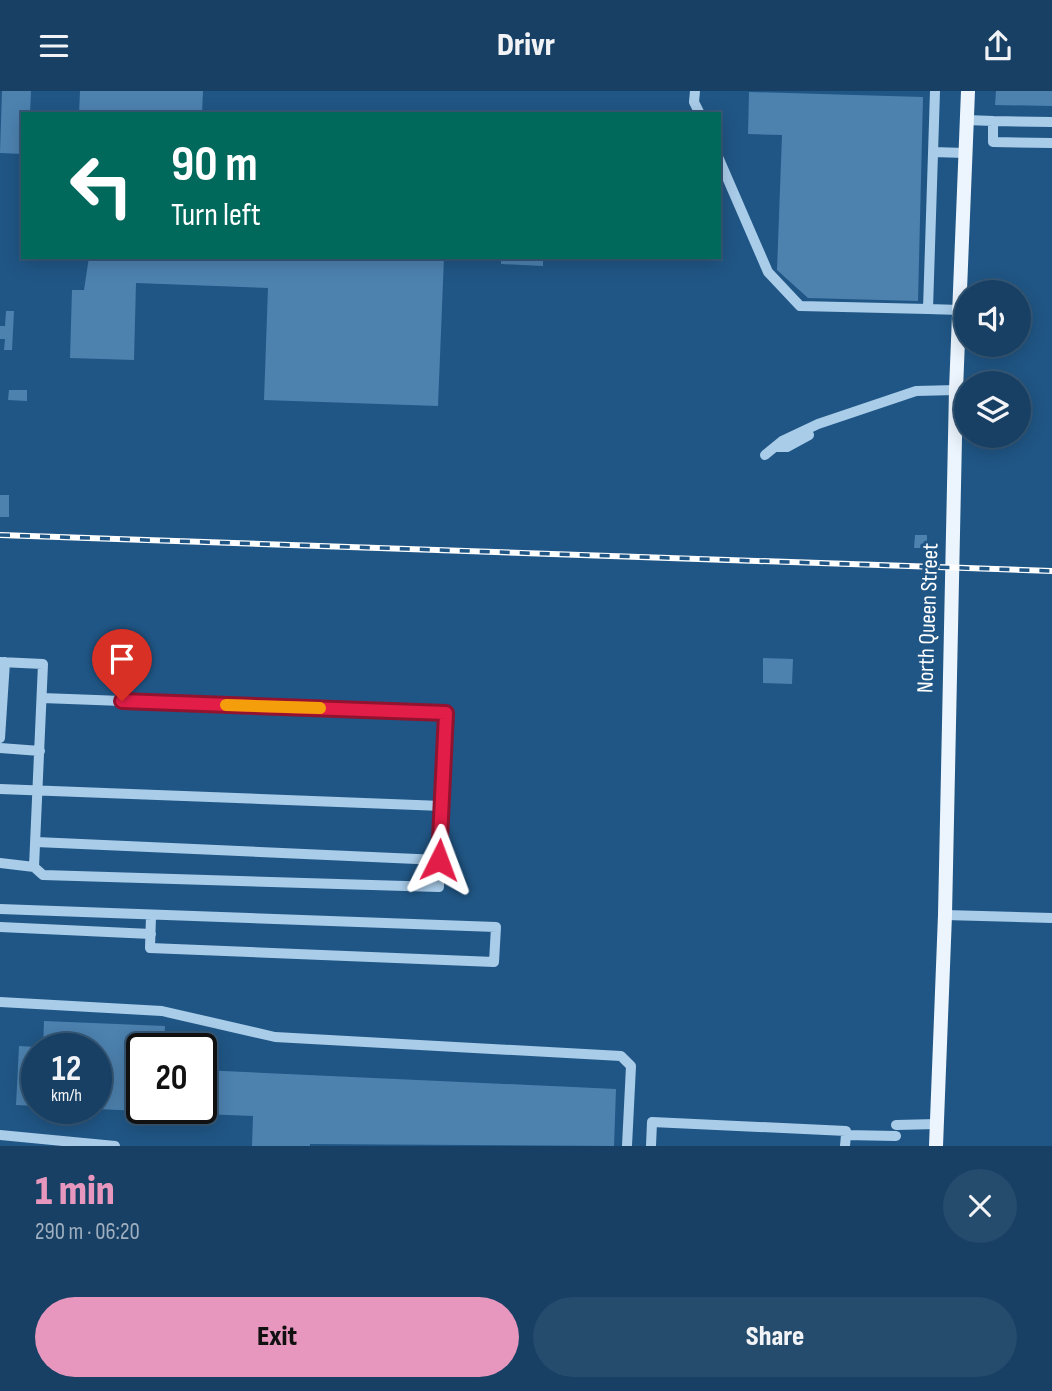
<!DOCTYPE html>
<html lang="en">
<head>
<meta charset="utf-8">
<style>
  body { margin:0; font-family:"Sofia Sans Condensed",sans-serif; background:#254b6d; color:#f1f3f6; height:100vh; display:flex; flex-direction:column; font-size:26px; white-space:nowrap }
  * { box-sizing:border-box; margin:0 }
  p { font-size:23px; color:#9fafbf }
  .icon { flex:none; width:38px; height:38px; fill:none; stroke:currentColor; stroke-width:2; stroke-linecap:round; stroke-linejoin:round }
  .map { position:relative; height:1055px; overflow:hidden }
  .side { display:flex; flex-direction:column; background:#184064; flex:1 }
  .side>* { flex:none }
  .banner { position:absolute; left:21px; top:21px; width:700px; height:147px; border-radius:0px; box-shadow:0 4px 18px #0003,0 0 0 2px #365978; background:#00695c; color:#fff; overflow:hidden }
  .tools { position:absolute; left:954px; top:189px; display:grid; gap:14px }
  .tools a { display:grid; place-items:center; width:77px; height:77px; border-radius:50%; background:#184064; box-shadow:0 4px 18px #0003,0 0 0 2px #365978; font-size:35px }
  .speed { position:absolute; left:21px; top:942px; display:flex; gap:14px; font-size:35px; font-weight:700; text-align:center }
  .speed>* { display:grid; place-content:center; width:91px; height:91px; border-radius:50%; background:#184064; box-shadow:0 4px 18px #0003,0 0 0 2px #365978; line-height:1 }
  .speed small { font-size:18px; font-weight:400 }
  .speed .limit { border:4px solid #111; border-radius:10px; background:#fff; color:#111 }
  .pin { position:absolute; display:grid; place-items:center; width:60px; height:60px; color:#fff; margin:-72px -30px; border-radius:50% 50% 50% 0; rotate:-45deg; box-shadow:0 0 7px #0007 }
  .pin .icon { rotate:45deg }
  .me { position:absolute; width:77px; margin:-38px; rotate:3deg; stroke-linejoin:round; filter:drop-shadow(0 0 5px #0008) }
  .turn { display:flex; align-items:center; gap:24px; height:147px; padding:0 35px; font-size:32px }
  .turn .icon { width:91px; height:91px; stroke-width:2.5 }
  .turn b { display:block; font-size:49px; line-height:60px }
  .round { display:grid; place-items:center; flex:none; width:74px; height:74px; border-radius:37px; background:#254b6d }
  .headline { display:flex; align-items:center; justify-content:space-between; height:119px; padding:0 35px }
  h1 { font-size:42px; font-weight:800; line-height:52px; color:#e797bd }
  .cta { display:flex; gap:14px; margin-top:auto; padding:14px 35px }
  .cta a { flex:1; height:80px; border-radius:42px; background:#e797bd; color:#111; font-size:28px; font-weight:800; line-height:80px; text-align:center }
  .cta a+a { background:#254b6d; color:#f1f3f6 }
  header { display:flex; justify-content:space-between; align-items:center; height:91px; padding:0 35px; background:#184064; font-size:32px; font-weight:800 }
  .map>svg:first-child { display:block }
  .building { fill:#4d82af }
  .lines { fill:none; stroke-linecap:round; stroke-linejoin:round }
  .minor { stroke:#a9cce9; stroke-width:10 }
  .major { stroke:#ecf5fe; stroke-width:14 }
  .rail-casing { stroke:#fff; stroke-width:6 }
  .rail { stroke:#205685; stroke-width:3.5; stroke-dasharray:10; stroke-linecap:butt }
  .route-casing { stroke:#92132f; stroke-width:18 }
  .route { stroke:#e11d48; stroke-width:12 }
  .slow { stroke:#f59e0b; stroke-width:12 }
  .labels { text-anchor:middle; stroke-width:6; stroke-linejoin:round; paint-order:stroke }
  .street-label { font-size:23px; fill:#fff; stroke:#205685 }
</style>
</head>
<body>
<header><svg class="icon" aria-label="menu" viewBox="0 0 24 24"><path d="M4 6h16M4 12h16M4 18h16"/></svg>Drivr<svg class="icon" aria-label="share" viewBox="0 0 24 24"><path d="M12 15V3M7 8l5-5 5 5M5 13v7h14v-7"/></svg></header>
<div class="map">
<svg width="1052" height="1055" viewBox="0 0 1052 1055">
  <rect width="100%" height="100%" fill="#205685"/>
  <path class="building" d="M2 0H31L30 23H23V63L0 62Z
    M80 0H203L202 23H79Z
    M996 0H1052V15L995 14Z
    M749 1 923 6 918 210 808 207 777 179 782 44 748 43Z
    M89 166H444L438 315 264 309 268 197 136 192 134 269 70 267 72 199H84Z
    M501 166H543V175L501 173Z
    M6 220H14L12 259H4L5 248H0V235H5Z
    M9 299H27V310L8 309Z
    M0 404H9V426H0Z
    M915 444H927V457H914Z
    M763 567 793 568 792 593 763 592Z
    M44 930 165 935 164 953 142 952V1020L96 1018V957H43Z
    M19 955 37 956V1015L16 1014Z
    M201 979 616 998 614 1055 310 1053V1055H252L253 1025 201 1023Z"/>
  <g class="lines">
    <path class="minor" d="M695 0 694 11 700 23
      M935 0 928 218 960 219
      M967 29 993 30
      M1052 31 993 30V51L1052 52
      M933 61 965 62
      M719 68 768 181 800 215 928 218
      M776 356H787L809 344
      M765 364 782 350 818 333 916 300 956 299
      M0 571 43 573 34 776 0 772
      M42 607 446 622 439 769
      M0 647 5 571
      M0 657 40 660
      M0 698 442 715
      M34 776 43 784 439 796V769L36 751
      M0 818 496 836 494 871 150 857 151 825
      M945 824 1052 827
      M0 836 151 843
      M0 911 162 920 275 946 621 965 631 975 627 1055
      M896 1034 937 1033
      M0 1044 115 1055
      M651 1055 652 1031 846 1040V1044
      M845 1055 846 1044 896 1045"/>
    <path class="major" d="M936 1055 945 824 956 299 968 0"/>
    <defs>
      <path id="rail" d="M0 444 1052 480"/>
    </defs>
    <use href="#rail" class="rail-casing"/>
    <use href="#rail" class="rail"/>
  </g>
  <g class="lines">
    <defs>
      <path id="route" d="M122 610 446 622 439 769"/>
    </defs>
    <use href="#route" class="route-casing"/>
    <use href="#route" class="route"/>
    <path class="slow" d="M226 614 320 617"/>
  </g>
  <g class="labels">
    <g class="street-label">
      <text transform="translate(927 527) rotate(-88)" y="8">North Queen Street</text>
    </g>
  </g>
</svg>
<div class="tools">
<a><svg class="icon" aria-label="sound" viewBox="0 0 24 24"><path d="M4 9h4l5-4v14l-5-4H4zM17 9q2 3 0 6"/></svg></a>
<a><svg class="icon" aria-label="layers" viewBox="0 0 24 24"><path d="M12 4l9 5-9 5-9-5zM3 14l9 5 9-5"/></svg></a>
</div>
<div class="speed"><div>12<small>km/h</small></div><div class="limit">20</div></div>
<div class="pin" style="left:122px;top:610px;background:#d93025"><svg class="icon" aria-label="arrive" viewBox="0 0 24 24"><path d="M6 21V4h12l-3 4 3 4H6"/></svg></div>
<svg class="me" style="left:439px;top:769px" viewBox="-20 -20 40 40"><path d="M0-17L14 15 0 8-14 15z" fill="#e11d48" stroke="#fff" stroke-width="4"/></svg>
<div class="banner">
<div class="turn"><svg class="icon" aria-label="left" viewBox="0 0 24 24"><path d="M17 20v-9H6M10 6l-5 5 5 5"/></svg><div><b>90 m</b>Turn left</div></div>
</div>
</div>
<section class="side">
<div class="headline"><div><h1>1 min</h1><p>290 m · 06:20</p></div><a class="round"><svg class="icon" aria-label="close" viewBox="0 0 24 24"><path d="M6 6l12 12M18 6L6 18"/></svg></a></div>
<div class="cta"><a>Exit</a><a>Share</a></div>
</section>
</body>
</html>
